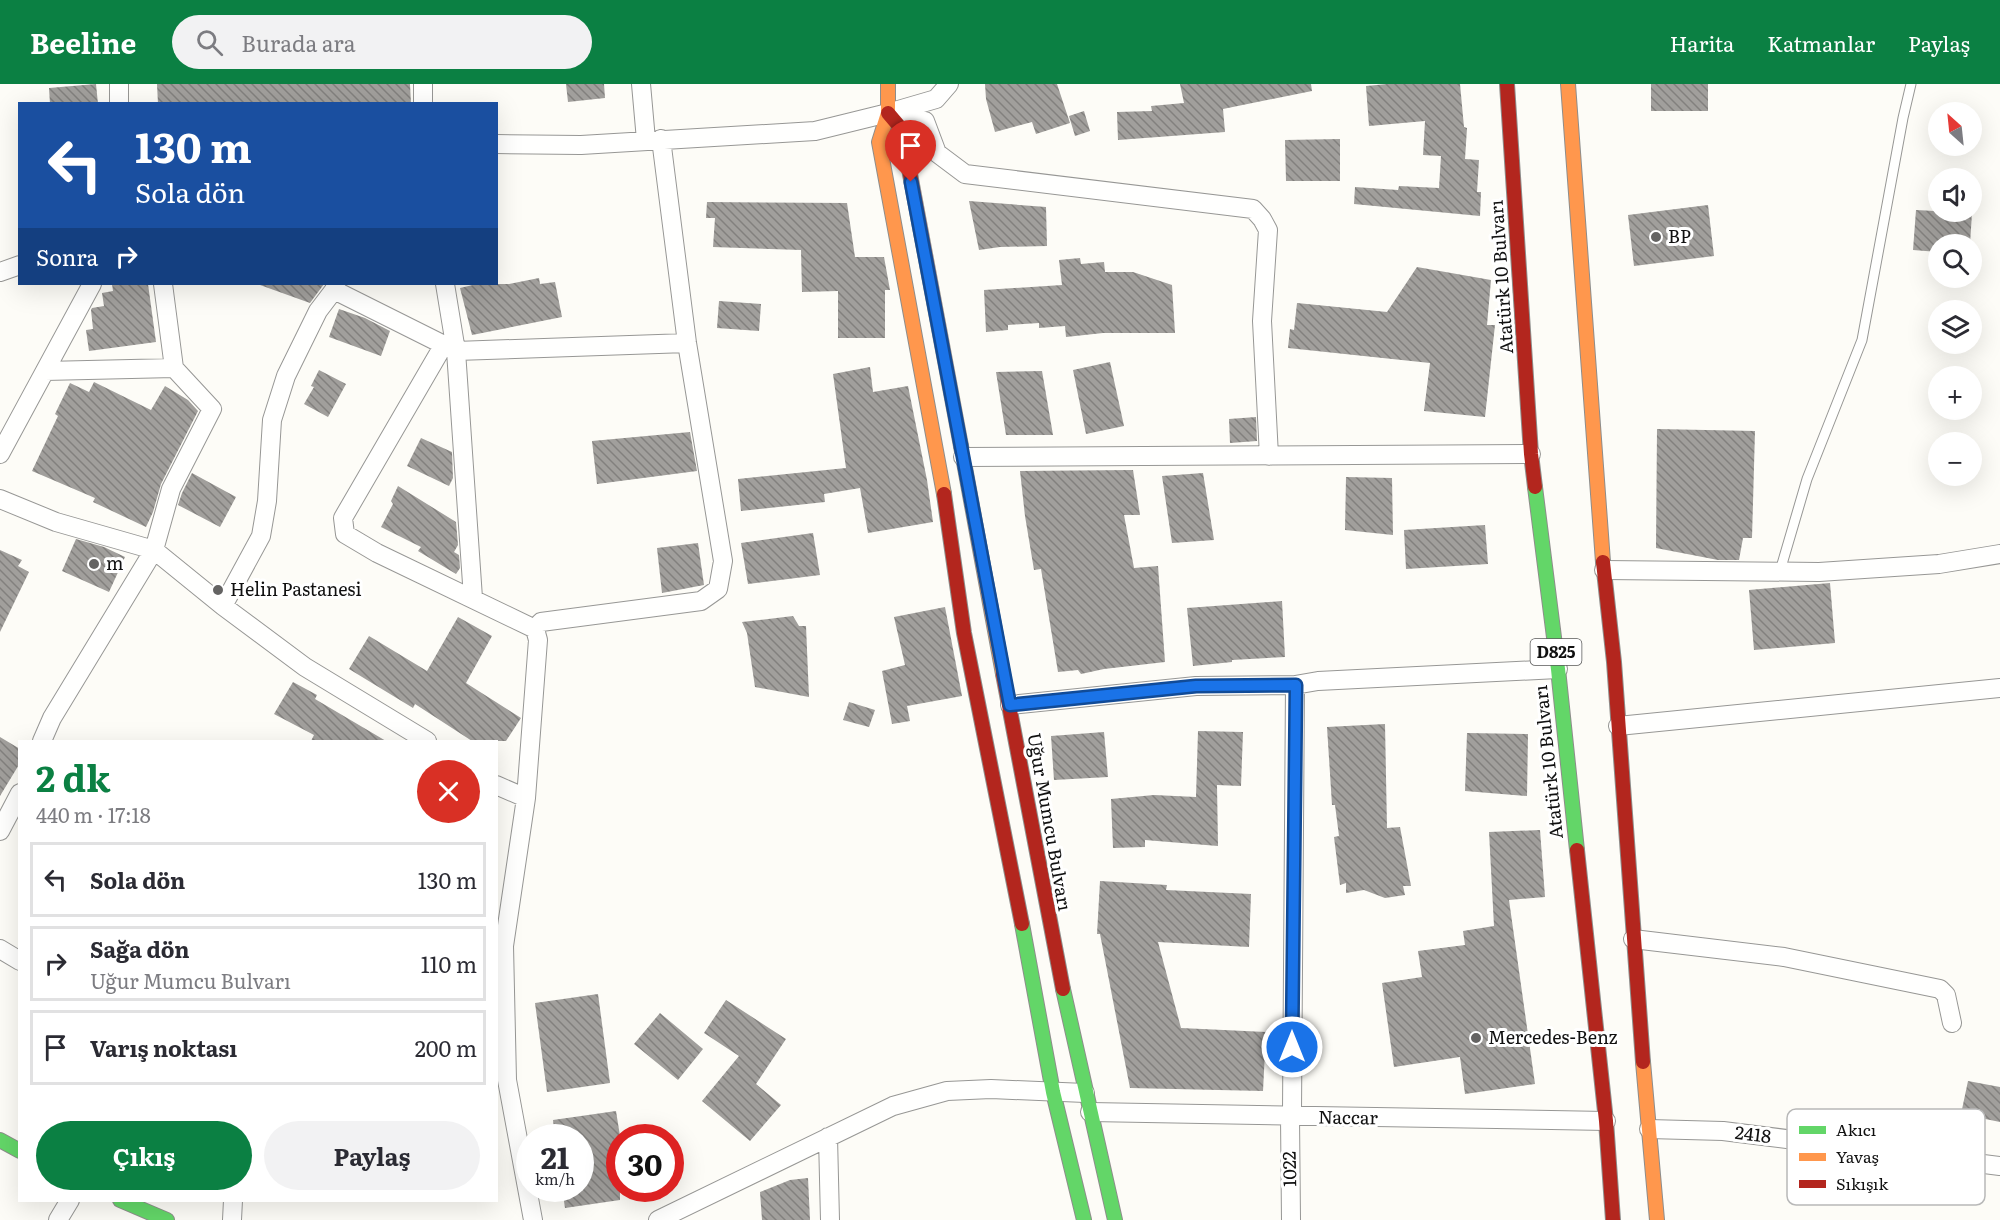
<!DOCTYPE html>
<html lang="tr">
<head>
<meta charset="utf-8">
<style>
  body { margin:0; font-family:Literata,serif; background:#f2f2f3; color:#2b2b33; height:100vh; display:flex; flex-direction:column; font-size:22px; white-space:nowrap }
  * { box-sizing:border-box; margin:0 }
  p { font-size:20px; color:#7c7c81 }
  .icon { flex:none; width:33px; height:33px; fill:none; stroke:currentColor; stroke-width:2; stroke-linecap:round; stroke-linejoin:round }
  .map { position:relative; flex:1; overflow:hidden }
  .sheet { position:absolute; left:18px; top:656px; width:480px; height:462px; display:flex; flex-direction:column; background:#fff; border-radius:0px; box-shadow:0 6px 24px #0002 }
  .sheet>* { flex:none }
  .guide { position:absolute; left:18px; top:18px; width:480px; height:183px; border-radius:0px; box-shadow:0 6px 24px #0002; background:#1a4fa0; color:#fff; overflow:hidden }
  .needle { width:39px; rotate:333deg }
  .controls { position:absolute; left:1928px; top:18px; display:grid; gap:12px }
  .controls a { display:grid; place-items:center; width:54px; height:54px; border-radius:50%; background:#fff; box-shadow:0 6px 24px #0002; font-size:30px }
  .speed { position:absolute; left:516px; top:1040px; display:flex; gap:12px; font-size:30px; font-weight:700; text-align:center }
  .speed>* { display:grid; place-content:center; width:78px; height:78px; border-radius:50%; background:#fff; box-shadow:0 6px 24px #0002; line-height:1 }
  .speed small { font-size:15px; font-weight:400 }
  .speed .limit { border:9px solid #d22; background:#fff; color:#111 }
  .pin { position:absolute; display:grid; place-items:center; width:51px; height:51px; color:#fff; margin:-62px -26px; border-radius:50% 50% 50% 0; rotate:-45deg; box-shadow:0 0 6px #0007 }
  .pin .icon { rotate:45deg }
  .me { position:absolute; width:66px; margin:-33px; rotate:0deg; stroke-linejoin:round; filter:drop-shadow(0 0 4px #0008) }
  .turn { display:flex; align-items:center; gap:21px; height:126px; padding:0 18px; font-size:27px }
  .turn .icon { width:78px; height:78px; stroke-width:2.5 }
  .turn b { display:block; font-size:42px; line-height:51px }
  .then { display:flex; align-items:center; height:57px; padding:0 18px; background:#0003; gap:12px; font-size:22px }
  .round { display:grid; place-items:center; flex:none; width:63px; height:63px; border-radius:32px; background:#f2f2f3 }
  .head { display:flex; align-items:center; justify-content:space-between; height:102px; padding:0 18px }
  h1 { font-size:36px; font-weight:700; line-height:45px; color:#0b8043 }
  .primary-button { display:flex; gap:12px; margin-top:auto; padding:12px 18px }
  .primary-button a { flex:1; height:69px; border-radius:36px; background:#0b8043; color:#fff; font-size:24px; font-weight:700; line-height:69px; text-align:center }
  .primary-button a+a { background:#f2f2f3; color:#2b2b33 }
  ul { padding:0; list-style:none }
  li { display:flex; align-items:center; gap:18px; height:75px; margin:0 12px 9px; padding:0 6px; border:3px solid #e1e1e2; border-radius:0px }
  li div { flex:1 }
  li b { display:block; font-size:22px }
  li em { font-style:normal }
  header { display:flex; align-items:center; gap:36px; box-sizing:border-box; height:84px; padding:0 30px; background:#0b8043; color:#fff }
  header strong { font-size:28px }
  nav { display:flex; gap:33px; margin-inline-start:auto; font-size:21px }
  .search { width:420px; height:54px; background:#f2f2f3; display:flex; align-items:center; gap:15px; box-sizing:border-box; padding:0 21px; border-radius:33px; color:#7c7c81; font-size:22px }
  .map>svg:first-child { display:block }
  .building { fill:url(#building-back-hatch) }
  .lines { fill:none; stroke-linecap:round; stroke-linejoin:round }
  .lane-casing { stroke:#979795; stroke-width:11 }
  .street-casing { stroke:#979795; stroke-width:20 }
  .fast-casing { stroke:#8e8d8b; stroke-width:16 }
  .slow-casing { stroke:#8e8d8b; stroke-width:16 }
  .jam-casing { stroke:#8e8d8b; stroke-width:16 }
  .lane { stroke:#fffffe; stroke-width:9 }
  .street { stroke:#fffffe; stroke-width:18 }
  .fast { stroke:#63d668; stroke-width:14 }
  .slow { stroke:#ff974d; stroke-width:14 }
  .jam { stroke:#b3261e; stroke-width:14 }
  .route-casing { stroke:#114b97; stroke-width:15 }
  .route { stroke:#1a73e8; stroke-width:10 }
  .poi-dot { fill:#646362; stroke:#fff; stroke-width:2 }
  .labels { text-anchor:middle; stroke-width:6; stroke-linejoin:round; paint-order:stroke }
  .shield { fill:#fff; stroke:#585858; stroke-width:1.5 }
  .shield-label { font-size:16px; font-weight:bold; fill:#111 }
  .poi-label { font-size:18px; fill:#111; stroke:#fff; text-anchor:start }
  .street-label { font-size:18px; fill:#111; stroke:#fff }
  .key { fill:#fff; stroke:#b8b8b8; stroke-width:1.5 }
  .key-label { font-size:16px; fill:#111 }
</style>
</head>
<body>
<header>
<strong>Beeline</strong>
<div class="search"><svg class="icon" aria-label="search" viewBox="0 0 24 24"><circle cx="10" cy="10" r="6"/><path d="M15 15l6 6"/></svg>Burada ara</div>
<nav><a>Harita</a><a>Katmanlar</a><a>Paylaş</a></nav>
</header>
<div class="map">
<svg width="2000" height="1136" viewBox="0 0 2000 1136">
  <defs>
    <pattern id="building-back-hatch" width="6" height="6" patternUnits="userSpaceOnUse" patternTransform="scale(1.5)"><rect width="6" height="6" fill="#a19f9c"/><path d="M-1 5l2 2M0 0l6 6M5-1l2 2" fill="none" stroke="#82807e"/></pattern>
  </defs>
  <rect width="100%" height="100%" fill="#fdfcf7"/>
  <path class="building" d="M96 0 98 20H50L49 4Z
    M157 0H410L411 20H158Z
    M566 0H604L605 14 568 18Z
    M985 0H1057L1070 39 1036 50 1032 38 995 48 986 15Z
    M1180 0H1311L1312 7 1223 25 1225 48 1118 56 1117 28 1152 27 1151 22 1184 19Z
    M1387 0H1460L1464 43 1467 44 1465 75 1479 76 1477 108H1481L1480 132 1354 120 1355 103 1398 106 1399 102 1439 104 1441 72 1423 71 1425 37 1369 42 1366 2Z
    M1651 0H1708V27H1651Z
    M1084 27 1090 47 1075 52 1069 32Z
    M1340 55V97H1286L1285 56Z
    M969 117 1046 123 1047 162 1000 163 979 166Z
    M707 118 847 119 855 173H884L890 206H885V254H838V207L802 208 801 166 713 163 715 134H706Z
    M1708 121 1714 172 1634 182 1628 131Z
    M1916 126 1972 129 1970 160H1938V168L1913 166Z
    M1080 174 1081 180 1104 178 1105 188H1133L1172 201 1175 249H1103L1066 253 1065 242 1039 244V239L1008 241V246L986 248 984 206 1062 201 1059 176Z
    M1417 183 1491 196 1487 241H1495L1485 333 1424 327 1430 279 1288 264 1290 245 1294 246 1297 219 1387 228Z
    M539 194 540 200 555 198 562 233 472 251 460 204 477 200H509Z
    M112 200H148L156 258 89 267 86 246 93 245 91 226 92 224 104 222 102 209 113 207Z
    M260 200H324L310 219 260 201Z
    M719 217 761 220 759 247 717 244Z
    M339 225 365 234 390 247 381 272 329 253Z
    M1110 278 1124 342 1086 350 1073 286Z
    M870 283 873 308 908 302 927 396 933 438 868 449 860 404 824 410 825 418 741 427 738 395 846 384 833 290Z
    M319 286 346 300 328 333 304 320 314 303 311 302Z
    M1042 287 1053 351H1006L996 288Z
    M94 298 151 326 165 302 188 316 198 327 161 400 153 428 146 443 93 418 95 414 32 387 58 332 55 330 70 299 89 308Z
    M1256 333 1257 357 1230 359 1229 335Z
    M1657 345 1755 347 1752 454H1743L1739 476H1718L1656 464Z
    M690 348 697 387 597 400 592 357Z
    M421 354 452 368 453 394 449 402 407 382Z
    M1133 386 1140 431H1124L1134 484 1158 482 1165 578 1104 585 1081 590 1078 586 1058 588 1041 485 1034 486 1025 432 1020 387Z
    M192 389 236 413 220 443 178 421 182 409Z
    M1203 389 1214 456 1172 459 1162 392Z
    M1346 393 1392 394 1393 451 1345 446Z
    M398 402 456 438 458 461 454 468 459 471 460 484 456 490 418 467 421 463 381 443 393 420 391 417Z
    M1485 441 1488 480 1406 485 1404 446Z
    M813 449 820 491 748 500 741 459Z
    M76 455 104 463 125 473 109 508 62 487Z
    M698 459 704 501 662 509 657 464Z
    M0 466 22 476 18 482 29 488 0 548Z
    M1830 499 1835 559 1754 566 1749 506Z
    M1282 517 1285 573 1232 576V578L1193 582 1187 524Z
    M945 523 962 612 907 622 910 637 892 640 882 587 905 581 894 533Z
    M793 532 799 542H806L809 613 755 603 747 549 742 538Z
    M458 533 492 552 466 599 521 634 506 657H472L415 620 413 624 349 585 369 552 427 587Z
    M293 598 317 611 315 615 386 657H311L314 651 274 630Z
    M849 618 875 626 869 643 843 636Z
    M1385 640 1387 744 1400 743 1411 802H1403L1405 811 1385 814 1364 806 1346 809V799L1340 801 1334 753 1339 752 1335 721H1332L1327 643Z
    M1198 647 1243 648 1241 702 1217 701 1218 762 1145 756V763L1113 764 1111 715 1154 711 1196 713Z
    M1104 648 1108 693 1054 696 1051 652Z
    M1467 649 1528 650 1527 712 1465 707Z
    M0 653 20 665V679L0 712Z
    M1540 746 1545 813 1509 816 1535 1000 1465 1010 1460 973 1394 983 1382 899 1422 893 1418 867 1465 861 1463 847 1494 842 1489 748Z
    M1100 797 1167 801 1166 806 1251 810 1249 863 1158 858 1181 944 1266 948 1263 1007 1130 1004 1100 850H1097Z
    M598 910 610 999 547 1008 535 919Z
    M726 916 786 955 756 1000 781 1021 750 1057 702 1017 739 972 704 949Z
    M660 929 703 965 678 996 634 960Z
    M1968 997 2000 1003V1038L1961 1030Z
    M616 1027 620 1052V1116L565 1124 562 1104H580V1053H555L553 1036Z
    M808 1094 810 1136H762L760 1108 790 1096Z"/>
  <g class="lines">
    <defs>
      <path id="lane" d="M1780 487 1807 395 1862 256 1903 34 1911 0"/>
      <path id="street" d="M119 0V20
        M423 0V20
        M641 0 646 56
        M888 29 925 37 937 69 965 90 1253 125 1262 135 1268 146 1262 237 1269 372
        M496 60 581 61 815 47 888 29 936 15 949 0
        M0 188 20 181
        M445 200 456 267 473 514
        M334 206 456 267 687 259
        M443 262 343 434 345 450 377 469 535 545
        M45 287 174 284
        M0 370 92 200
        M963 373 1531 370
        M0 415 56 438 154 466 223 522 305 583 427 657
        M1604 486 1819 488 1939 480 2000 470
        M223 522 261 452 267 417 272 336 286 292 318 227 334 206 336 200
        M1010 621 1196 602 1295 601 1318 597 1558 585
        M1618 642 2000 604
        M42 657 52 634 154 466 171 405 212 325 174 284 163 200
        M496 701 526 714
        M0 747 20 709
        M1633 855 1784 873 1940 905 1946 911 1952 939
        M0 865 20 877
        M1090 1028 1606 1037
        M1649 1045 1723 1047 2000 1082
        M828 1053 830 1136
        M58 1136 70 1116
        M232 1136 233 1116
        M533 1136 507 996 504 862 526 714 538 556 535 545 541 538 701 517 718 505 723 477 687 259 661 55
        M658 1136 893 1022 947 1007 991 1005 1085 1009
        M1291 1136 1290 1033 1292 1027 1295 601"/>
      <path id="fast" d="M1535 403 1558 585 1577 766
        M1022 840 1053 1008 1084 1136
        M1063 905 1115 1136
        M0 1056 20 1067
        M120 1116 167 1136"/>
      <path id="slow" d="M888 0V29L879 58 944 410
        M1568 0 1603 478
        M961 362 1003 590
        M1643 978 1657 1136"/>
      <path id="jam" d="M1507 0 1531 370 1535 403
        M888 29 899 42 907 74 961 362
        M944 410 964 549 1022 840
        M1603 478 1614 578 1643 978
        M1003 590 1063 905
        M1577 766 1606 1037 1613 1136"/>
    </defs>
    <use href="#lane" class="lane-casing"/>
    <use href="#street" class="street-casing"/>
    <use href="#fast" class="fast-casing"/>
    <use href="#slow" class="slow-casing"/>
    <use href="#jam" class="jam-casing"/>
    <use href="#lane" class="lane"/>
    <use href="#street" class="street"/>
    <use href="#fast" class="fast"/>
    <use href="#slow" class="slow"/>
    <use href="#jam" class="jam"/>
  </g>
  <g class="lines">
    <defs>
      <path id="route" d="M911 98 1010 621 1196 602 1296 601 1292 963"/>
    </defs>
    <use href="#route" class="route-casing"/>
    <use href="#route" class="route"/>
  </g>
  <g class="poi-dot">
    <circle cx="1656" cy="153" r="6"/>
    <circle cx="94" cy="480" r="6"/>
    <circle cx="218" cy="506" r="6"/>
    <circle cx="1476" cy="954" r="6"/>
  </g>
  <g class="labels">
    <rect class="shield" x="1530.5" y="555" width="51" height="26" rx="4.5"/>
    <g class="shield-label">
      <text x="1556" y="574">D825</text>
    </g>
    <g class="poi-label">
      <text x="1668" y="159">BP</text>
      <text x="106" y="486">m</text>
      <text x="230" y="512">Helin Pastanesi</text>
      <text x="1488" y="960">Mercedes-Benz</text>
    </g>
    <g class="street-label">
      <text transform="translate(1502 193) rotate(-94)" y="6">Atatürk 10 Bulvarı</text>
      <text transform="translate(1549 678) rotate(-96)" y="6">Atatürk 10 Bulvarı</text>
      <text transform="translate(1049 738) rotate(80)" y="6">Uğur Mumcu Bulvarı</text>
      <text transform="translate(1348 1034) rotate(1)" y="6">Naccar</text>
      <text transform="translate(1753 1051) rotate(7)" y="6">2418</text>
      <text transform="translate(1290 1085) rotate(-91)" y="6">1022</text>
    </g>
  </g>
  <rect x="1787" y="1025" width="198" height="96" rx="9" class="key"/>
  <rect x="1799" y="1042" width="27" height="8" fill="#63d668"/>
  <rect x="1799" y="1069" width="27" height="8" fill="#ff974d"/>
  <rect x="1799" y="1096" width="27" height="8" fill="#b3261e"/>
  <g class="key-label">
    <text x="1836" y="1052">Akıcı</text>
    <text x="1836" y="1079">Yavaş</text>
    <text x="1836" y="1106">Sıkışık</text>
  </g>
</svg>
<div class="controls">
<a><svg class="needle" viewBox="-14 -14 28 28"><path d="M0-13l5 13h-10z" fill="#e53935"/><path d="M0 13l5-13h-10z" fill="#7c7c81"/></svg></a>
<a><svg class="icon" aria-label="sound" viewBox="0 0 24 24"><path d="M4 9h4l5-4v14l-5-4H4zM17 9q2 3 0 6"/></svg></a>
<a><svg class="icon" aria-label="search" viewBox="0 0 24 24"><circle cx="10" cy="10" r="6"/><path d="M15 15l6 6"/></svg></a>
<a><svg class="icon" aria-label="layers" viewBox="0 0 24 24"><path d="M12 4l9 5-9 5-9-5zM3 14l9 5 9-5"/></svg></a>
<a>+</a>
<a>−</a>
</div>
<div class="speed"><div>21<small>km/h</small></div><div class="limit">30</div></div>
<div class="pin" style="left:911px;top:98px;background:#d93025"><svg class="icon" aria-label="arrive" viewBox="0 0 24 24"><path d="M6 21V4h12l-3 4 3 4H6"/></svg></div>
<svg class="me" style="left:1292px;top:963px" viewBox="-20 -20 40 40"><circle r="17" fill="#1a73e8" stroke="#fff" stroke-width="3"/><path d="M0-11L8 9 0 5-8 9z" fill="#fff"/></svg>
<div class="guide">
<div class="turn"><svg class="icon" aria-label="left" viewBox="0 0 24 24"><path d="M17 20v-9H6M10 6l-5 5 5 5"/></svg><div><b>130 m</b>Sola dön</div></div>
<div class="then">Sonra<svg class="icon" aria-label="right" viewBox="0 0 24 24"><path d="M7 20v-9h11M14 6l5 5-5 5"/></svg></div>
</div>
<section class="sheet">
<div class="head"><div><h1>2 dk</h1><p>440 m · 17:18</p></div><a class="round" style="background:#d93025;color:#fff"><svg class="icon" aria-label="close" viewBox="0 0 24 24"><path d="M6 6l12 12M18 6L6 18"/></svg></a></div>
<ul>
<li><svg class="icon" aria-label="left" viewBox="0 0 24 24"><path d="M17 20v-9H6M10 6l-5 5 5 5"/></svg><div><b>Sola dön</b></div><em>130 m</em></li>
<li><svg class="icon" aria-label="right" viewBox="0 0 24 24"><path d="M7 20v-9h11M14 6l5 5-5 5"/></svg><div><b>Sağa dön</b><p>Uğur Mumcu Bulvarı</p></div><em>110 m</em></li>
<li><svg class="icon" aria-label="arrive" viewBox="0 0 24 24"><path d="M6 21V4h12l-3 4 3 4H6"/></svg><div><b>Varış noktası</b></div><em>200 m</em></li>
</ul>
<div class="primary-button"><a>Çıkış</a><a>Paylaş</a></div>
</section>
</div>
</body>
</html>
